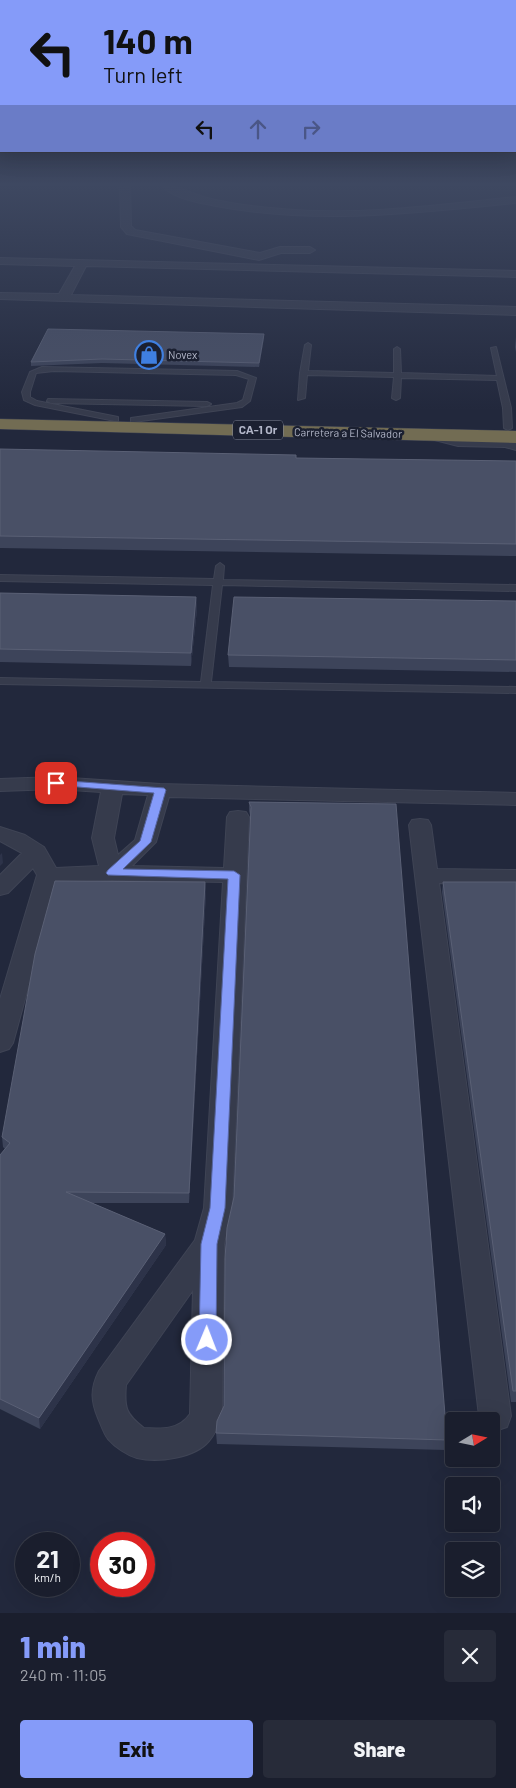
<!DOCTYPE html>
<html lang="en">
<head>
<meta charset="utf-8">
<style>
  body { margin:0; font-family:Barlow,sans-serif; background:#272b39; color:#f1f3f6; height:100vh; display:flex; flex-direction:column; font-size:19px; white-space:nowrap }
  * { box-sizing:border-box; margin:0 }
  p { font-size:16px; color:#9fa2aa }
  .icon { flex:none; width:28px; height:28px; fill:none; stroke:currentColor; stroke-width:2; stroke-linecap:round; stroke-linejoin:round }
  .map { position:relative; height:1613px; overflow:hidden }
  .side { display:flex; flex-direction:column; background:#1a1e2d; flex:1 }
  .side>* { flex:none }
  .guide { position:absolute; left:0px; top:0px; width:516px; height:152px; box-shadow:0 5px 20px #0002,0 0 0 1px #383c49; background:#859bf9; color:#111; overflow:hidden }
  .needle { width:32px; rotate:80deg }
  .controls { position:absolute; left:445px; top:1412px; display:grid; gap:10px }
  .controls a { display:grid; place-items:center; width:55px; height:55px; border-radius:5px; background:#1a1e2d; box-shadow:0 5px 20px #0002,0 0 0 1px #383c49; font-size:25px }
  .speed { position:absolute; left:15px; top:1532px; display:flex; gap:10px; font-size:25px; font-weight:700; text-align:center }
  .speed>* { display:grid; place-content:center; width:65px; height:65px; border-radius:50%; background:#1a1e2d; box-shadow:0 5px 20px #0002,0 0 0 1px #383c49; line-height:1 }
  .speed small { font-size:12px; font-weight:400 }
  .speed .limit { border:8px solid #d22; background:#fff; color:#111 }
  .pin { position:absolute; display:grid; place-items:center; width:42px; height:42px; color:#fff; margin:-21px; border-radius:10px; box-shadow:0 2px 8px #0006 }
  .me { position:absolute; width:55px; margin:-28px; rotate:1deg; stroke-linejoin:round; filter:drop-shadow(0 0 4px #0008) }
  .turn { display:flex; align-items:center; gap:18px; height:105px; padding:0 20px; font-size:22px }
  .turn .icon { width:65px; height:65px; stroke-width:2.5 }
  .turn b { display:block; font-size:35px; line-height:42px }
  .lanes { display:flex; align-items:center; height:48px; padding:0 20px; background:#0003; justify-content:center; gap:25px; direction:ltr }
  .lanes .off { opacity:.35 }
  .round { display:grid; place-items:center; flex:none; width:52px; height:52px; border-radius:5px; background:#272b39 }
  .overview { display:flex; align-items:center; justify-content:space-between; height:85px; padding:0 20px }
  h1 { font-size:30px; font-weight:800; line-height:38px; color:#859bf9 }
  .action { display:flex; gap:10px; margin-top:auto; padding:10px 20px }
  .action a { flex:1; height:58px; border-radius:5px; background:#859bf9; color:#111; font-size:20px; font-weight:800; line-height:58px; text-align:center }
  .action a+a { background:#272b39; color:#f1f3f6 }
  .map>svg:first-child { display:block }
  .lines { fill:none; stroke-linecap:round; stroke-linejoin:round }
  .lane-casing { stroke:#3f4455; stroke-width:2 }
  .street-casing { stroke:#3f4455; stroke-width:2 }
  .highway-casing { stroke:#3e4354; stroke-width:1 }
  .lane { fill:#363b4c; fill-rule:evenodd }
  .street { fill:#363b4c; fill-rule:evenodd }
  .highway { fill:#726c53; fill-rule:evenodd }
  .wall { fill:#3d445a }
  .shaded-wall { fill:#2d3349 }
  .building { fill:#495066; stroke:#5a6075 }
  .route { fill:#859bf9; stroke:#5665a2 }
  .labels { text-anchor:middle; stroke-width:5; stroke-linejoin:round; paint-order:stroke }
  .far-poi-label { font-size:11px; fill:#b2b6c8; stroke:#1b2031; text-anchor:start }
  .far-street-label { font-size:11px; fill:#b2b6c8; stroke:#1b2031 }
  .shield { fill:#1b2031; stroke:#85899b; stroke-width:1 }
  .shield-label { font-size:12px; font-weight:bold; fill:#b2b6c8 }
</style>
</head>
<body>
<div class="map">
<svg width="516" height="1613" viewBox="0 0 516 1613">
  <rect width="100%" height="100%" fill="#22283c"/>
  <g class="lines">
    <defs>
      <path id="lane" d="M308 343 311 345 308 371 394 373V349L397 347 400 349 401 373 497 376 491 348 496 347 511 408 512 428 508 430 504 428 503 408 497 380 401 378 400 398 396 400 392 398 394 377 307 375 305 398 298 400 300 373 305 345Z
        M42 367 237 371 256 378 250 401 242 407 134 422H131V418L237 403 243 400 249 379 236 375 54 371 36 373 30 392V397L37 401 118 417V421H115L35 405 24 400 22 392 30 372Z
        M48 399 207 402 211 404 207 406 51 403 47 401Z
        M220 563 224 566 223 580 516 585V591L222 585 211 682 516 687V693L0 684V678L201 682 213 585 0 581V575L214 579 216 566Z"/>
      <path id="street" d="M120 184H130L131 226 135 230 260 253 280 247H310L315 250 310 253H281L259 260 127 234 121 227Z
        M160 184C174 184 192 194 207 198 231 204 256 207 282 209 359 216 439 205 516 197V203C416 213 316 225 216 206 198 202 173 199 160 184Z
        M0 258 516 271V277L86 266 71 295 516 307V315L0 299V293L59 294 75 266 0 264Z
        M432 431 458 438 506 439 516 441V450L505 447 458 446 427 438 425 435 427 432Z
        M56 777 160 784 516 793V805L169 797 156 842 132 866 224 868 227 817 230 812 238 811 246 812 249 817 232 1208 224 1244 222 1417C219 1425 215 1434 209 1441 195 1458 158 1463 137 1458 127 1455 115 1447 108 1439 104 1434 101 1425 98 1418 91 1401 90 1389 99 1371L195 1240 204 1208 223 882 112 880 57 882 13 1043 9 1049 0 1052V999L37 875 33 868 8 893 0 895V875L22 853 0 841V827L25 835 44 847 56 868 99 866 92 838 101 792 56 789 0 791V779ZM122 794 148 795 135 840 118 855 114 838ZM193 1290 190 1414C179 1430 162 1429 144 1428 126 1414 124 1408 126 1385Z
        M420 819 428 820 431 825 437 869 516 870V884L439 883 511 1416 507 1427 495 1431 491 1430V1421H481L479 1416 409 825 412 820Z"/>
      <path id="highway" d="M0 419 516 431V443L0 429Z"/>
    </defs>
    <use href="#lane" class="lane-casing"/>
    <use href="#street" class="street-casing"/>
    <use href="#highway" class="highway-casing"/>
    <use href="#lane" class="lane"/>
    <use href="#street" class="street"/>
    <use href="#highway" class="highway"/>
  </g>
  <path class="wall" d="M516 337V352L515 347Z
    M264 338 259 367 102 363 31 366V362Z
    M0 449 296 458 516 461V556L0 548Z
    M0 593 196 597 197 609 191 666 0 662Z
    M516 601V672L229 667 228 655Z
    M249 802 447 1440 446 1450 217 1444 216 1433 224 1406 250 815 249 811Z
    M205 882 206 892 189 1203H92L165 1234 166 1245 40 1429 0 1409V1155L5 1149 3 1147 2 1137Z
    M443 882H516V1402H511L442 892Z"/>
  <path class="shaded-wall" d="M264 334V338L259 367V363Z
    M196 597 197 609 191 666V653Z
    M2 853 3 863 0 866V855Z
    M205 882 206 892 189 1203V1193Z
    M165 1234 166 1245 40 1429 39 1418Z"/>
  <path class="building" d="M48 329 264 334 259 363 102 359 31 362Z
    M0 449 296 455V458L516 461V544L0 536Z
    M0 593 196 597 191 653 0 649Z
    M234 597 516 601V660L228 655Z
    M249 802 396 804 447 1440 216 1433 217 1421 224 1406 225 1259 227 1228 234 1197 251 807Z
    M55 881 205 882 189 1193 66 1192 165 1234 39 1418 0 1399V1155L10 1143 2 1137 35 954Z
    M443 882H516V1391H513Z"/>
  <linearGradient id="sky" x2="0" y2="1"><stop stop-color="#131621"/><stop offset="0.45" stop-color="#3e4861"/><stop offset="1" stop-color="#3e4861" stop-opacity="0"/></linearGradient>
  <rect width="516" height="410" fill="url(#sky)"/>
  <path class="route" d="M56 780 164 788 166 790 151 842 123 869 234 871 240 875 225 1208 217 1244 216 1340 213 1346 207 1348 201 1346 199 1340 201 1244 210 1208 228 879 108 875 106 873 108 870 140 841 154 793 52 785 51 783Z"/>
  <defs>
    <symbol id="shop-ring" viewBox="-11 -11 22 22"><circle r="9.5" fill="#1b2031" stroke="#3f7fe0" stroke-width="1.5"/><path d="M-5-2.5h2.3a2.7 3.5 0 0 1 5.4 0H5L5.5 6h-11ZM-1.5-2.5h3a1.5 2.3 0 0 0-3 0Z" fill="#3f7fe0"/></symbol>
  </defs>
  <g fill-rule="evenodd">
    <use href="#shop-ring" x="133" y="339" width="32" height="32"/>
  </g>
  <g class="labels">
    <g class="far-poi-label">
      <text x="168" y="359">Novex</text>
    </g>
    <g class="far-street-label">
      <text transform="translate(348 433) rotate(1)" y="4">Carretera a El Salvador</text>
    </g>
    <rect class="shield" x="233" y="420.5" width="50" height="19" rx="4"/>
    <g class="shield-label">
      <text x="258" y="434">CA-1 Or</text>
    </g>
  </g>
</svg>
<div class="controls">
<a><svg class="needle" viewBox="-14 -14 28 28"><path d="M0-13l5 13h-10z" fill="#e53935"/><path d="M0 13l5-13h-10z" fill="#9fa2aa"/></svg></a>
<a><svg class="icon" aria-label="sound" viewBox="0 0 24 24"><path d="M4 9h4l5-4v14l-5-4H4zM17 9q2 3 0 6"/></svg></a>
<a><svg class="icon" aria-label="layers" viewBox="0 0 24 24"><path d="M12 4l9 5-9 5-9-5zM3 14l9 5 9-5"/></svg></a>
</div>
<div class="speed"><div>21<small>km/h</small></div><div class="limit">30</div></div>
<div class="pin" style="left:56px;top:783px;background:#d93025"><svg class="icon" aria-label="arrive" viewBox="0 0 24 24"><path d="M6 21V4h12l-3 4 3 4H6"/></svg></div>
<svg class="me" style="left:207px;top:1340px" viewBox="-20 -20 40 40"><circle r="17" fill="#859bf9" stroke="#fff" stroke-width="3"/><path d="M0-11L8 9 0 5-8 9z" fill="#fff"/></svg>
<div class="guide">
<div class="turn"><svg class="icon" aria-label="left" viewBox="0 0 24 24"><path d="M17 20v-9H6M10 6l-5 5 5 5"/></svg><div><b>140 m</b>Turn left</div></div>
<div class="lanes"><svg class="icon" aria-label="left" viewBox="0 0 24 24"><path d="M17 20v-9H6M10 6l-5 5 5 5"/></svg><svg class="icon off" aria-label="ahead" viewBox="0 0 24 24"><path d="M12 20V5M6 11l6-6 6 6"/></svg><svg class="icon off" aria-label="right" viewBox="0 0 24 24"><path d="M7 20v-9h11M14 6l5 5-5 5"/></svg></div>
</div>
</div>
<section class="side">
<div class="overview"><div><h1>1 min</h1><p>240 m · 11:05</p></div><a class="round"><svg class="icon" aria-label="close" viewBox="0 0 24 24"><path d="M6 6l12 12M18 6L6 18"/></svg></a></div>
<div class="action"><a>Exit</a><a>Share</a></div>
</section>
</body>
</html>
